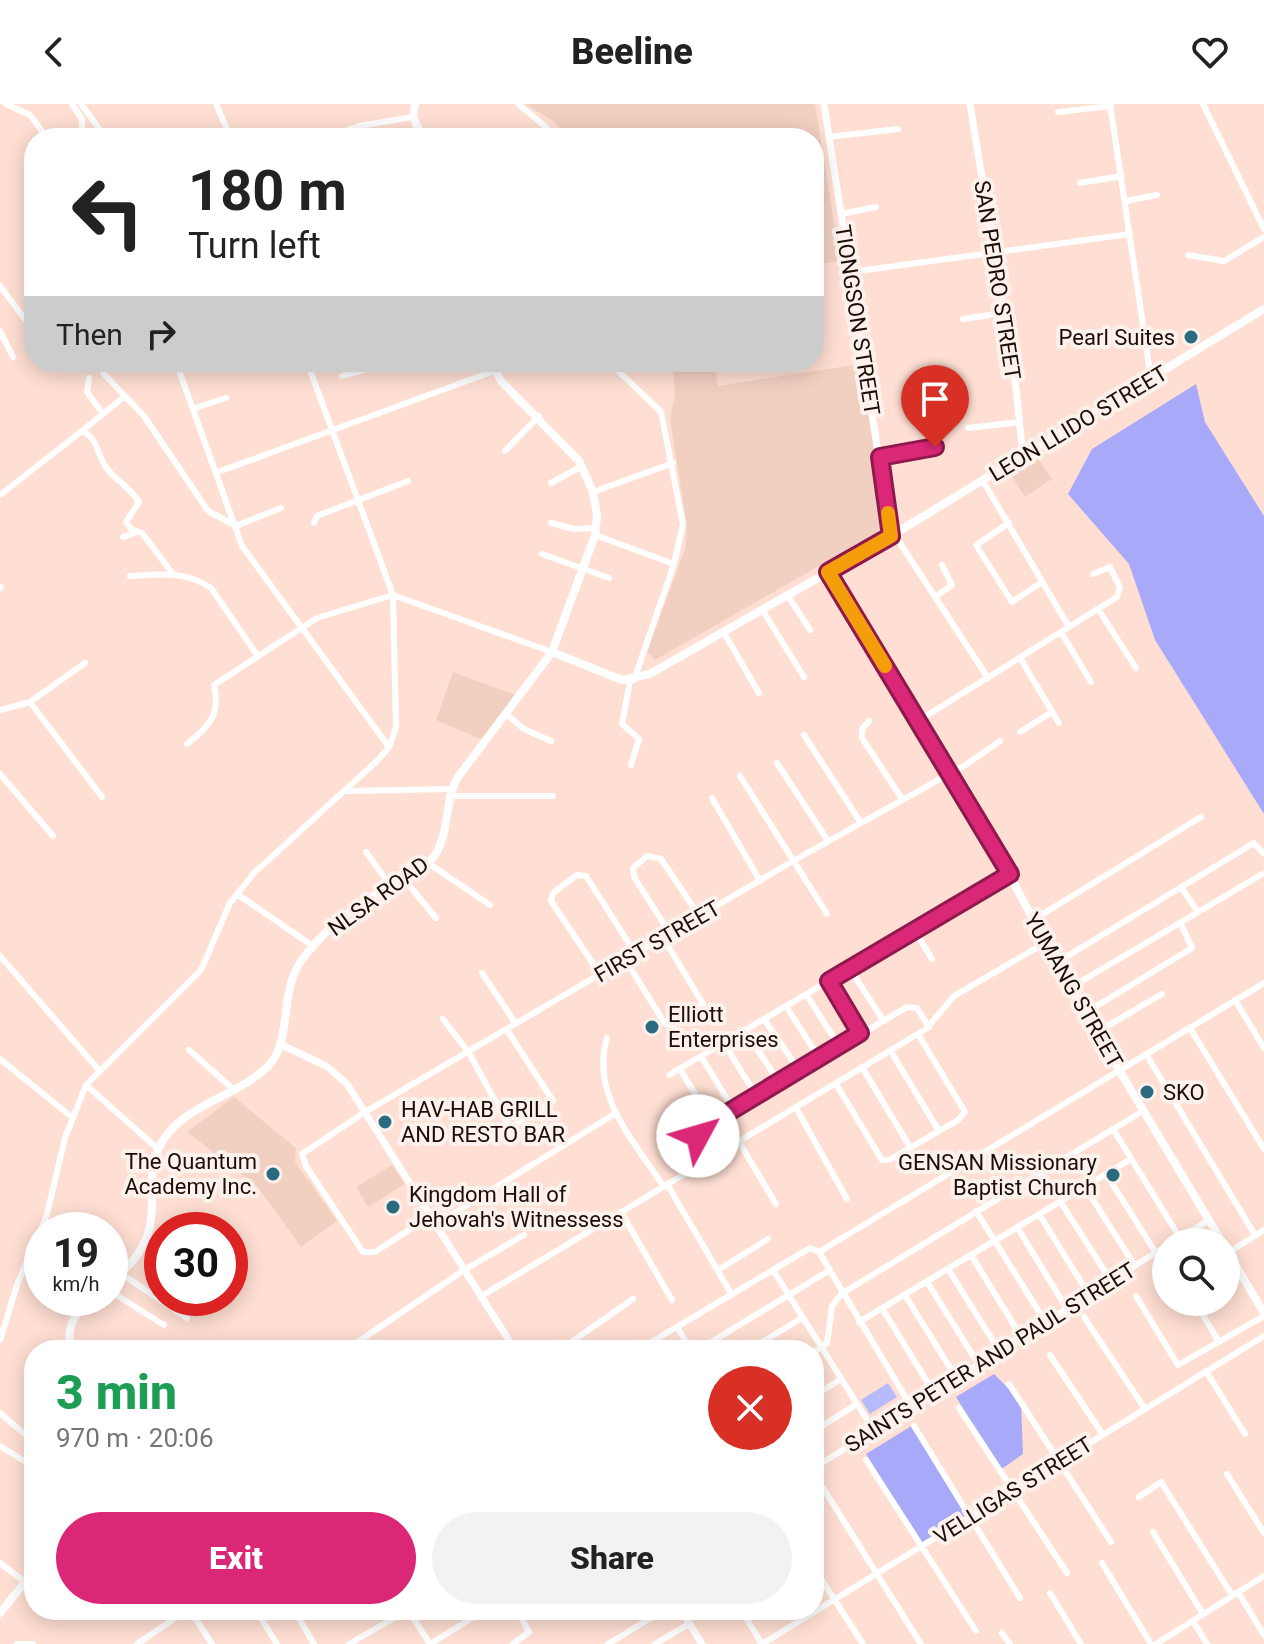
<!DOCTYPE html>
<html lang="en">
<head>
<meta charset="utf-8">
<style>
  body { margin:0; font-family:Roboto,sans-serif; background:#f2f2f2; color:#222; height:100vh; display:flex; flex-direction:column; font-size:30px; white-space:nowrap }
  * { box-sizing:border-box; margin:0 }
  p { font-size:26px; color:#767676 }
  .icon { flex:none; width:44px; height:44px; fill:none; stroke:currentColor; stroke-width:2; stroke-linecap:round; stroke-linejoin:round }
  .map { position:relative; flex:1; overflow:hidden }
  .details { position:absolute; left:24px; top:1236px; width:800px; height:280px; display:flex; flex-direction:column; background:#fff; border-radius:32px; box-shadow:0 4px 20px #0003 }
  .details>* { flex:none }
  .hud { position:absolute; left:24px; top:24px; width:800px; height:244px; border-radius:32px; box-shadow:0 4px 20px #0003; background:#fff; color:#222; overflow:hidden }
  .controls { position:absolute; left:1152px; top:1124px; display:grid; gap:16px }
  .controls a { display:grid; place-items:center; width:88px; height:88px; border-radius:50%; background:#fff; box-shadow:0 4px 20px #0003; font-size:40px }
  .speed { position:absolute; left:24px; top:1108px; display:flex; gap:16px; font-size:40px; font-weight:700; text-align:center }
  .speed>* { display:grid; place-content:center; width:104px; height:104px; border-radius:50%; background:#fff; box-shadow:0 4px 20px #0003; line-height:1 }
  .speed small { font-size:20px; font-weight:400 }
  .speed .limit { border:12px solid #d22; background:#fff; color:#111 }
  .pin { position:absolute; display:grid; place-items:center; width:68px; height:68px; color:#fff; margin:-82px -34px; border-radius:50% 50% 50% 0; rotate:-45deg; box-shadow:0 0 8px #0007 }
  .pin .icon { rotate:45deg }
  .me { position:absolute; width:88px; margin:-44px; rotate:51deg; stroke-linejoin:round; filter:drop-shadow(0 0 6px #0008) }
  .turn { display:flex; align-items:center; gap:28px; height:168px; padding:0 32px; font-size:36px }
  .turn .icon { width:104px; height:104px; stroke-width:2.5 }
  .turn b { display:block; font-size:56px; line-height:68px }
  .then { display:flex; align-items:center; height:76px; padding:0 32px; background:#0003; gap:16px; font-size:30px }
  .round { display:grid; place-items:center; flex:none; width:84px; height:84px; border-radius:42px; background:#f2f2f2 }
  .headline { display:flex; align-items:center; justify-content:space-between; height:136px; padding:0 32px }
  h1 { font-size:48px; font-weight:800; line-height:60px; color:#1e9e55 }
  .cta { display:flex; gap:16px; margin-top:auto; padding:16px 32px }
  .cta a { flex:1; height:92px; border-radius:48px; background:#db2777; color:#fff; font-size:32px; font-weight:800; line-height:92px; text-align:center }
  .cta a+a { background:#f2f2f2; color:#222 }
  header { display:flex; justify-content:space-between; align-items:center; height:104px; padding:0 32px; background:#fff; font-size:36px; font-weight:800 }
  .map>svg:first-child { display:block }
  .built { fill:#f2d0c1 }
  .green { fill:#b8bafe }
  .forest { fill:#a8a9f8 }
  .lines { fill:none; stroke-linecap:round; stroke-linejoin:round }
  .minor { stroke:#fff; stroke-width:6 }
  .tertiary { stroke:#fff; stroke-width:7 }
  .secondary { stroke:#fff; stroke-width:8 }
  .route-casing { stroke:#8e194d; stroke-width:20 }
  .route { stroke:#db2777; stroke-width:14 }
  .slow { stroke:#f59e0b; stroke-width:14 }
  .poi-dot { fill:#2b6b80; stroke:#fcf2ed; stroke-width:3 }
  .labels { text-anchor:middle; stroke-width:8; stroke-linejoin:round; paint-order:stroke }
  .street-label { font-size:22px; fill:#1e0d07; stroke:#fcf2ed }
  .poi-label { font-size:22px; fill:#1e0d07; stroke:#fcf2ed; text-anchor:start }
</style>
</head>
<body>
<header><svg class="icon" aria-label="back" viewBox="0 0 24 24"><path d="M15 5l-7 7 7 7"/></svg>Beeline<svg class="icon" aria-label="heart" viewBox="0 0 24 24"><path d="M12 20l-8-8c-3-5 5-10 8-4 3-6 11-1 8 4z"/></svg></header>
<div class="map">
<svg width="1264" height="1540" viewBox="0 0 1264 1540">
  <rect width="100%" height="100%" fill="#ffdfd3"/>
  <path class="built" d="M525 0H815L840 157 814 161V34H568L555 18Z
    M860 260 887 423 655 556 647 548 685 445 687 424 670 314 675 290 673 266 714 261 718 282Z
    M1037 353 1052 375 1025 393 1011 371Z
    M453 568 521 593 485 637 436 616Z
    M234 993 296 1044 295 1058 337 1117 301 1143 257 1082 187 1028Z
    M392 1061 405 1080 368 1103 356 1083Z"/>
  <path class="green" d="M888 1279 897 1293 870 1310 861 1296Z"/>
  <path class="forest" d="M1196 280 1205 318 1264 412V710L1155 536 1129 460 1068 390 1092 345Z
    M994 1270 1021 1297 1023 1350 1000 1366 956 1293Z
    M913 1321 967 1414 923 1441 866 1350Z"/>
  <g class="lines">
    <path class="minor" d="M6 0 30 11 47 34
      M72 0 82 15V34
      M81 0 106 34
      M216 0 231 34
      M518 0 559 34
      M1110 0 1151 275
      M1203 0 1264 125
      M1058 8 1111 2
      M829 33 898 25
      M325 34 359 22 413 13
      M410 34 419 29
      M1080 79 1122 72
      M1126 97 1157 91
      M841 110 876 103
      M1188 151 1224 157 1264 133
      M851 168 1130 130
      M0 182 31 223
      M963 215 1003 209
      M0 227 13 253
      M176 258 242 442 389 643
      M307 258 393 491 552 548
      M609 258 661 308 683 420 674 460 634 576
      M103 269 144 312 208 407 236 422 281 404
      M342 272 392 258
      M89 274 87 288 103 310
      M125 292 82 327C97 334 95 344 103 358 110 374 130 382 139 398L126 418 131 425 142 429 173 470
      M195 304 226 294
      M968 324 1019 318
      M505 347 539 312
      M880 353 939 341
      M218 368 494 267
      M983 377 1069 523
      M551 379 582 362
      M593 388 673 359
      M0 391 82 327
      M314 419 317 412 408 377
      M551 419 574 425 596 424
      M1009 419 976 441 1012 498 1042 478
      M894 430 988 574
      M595 431 674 460
      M123 433 135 429
      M542 450 609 474
      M130 472C159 470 187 467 211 484L257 551
      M0 484 1 483
      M788 492 810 526
      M935 493 952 481 942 461
      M1098 505 1136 564
      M763 507 804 573
      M1061 528 1091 578
      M724 529 759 589
      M1020 554 1059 619
      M630 577 622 620 639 635 631 661
      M30 598 85 559
      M0 606 30 598 102 693
      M507 611 524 625 551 637
      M869 617 862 625V634L902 695
      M918 617 1117 493 1120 484 1110 463 1093 470
      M1020 628 1052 608
      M804 631 861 719
      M777 659 828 737
      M0 670 53 732
      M740 672 827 810
      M347 687 451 685
      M449 692H553
      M712 694 760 777
      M366 748 390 781
      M428 759 490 801
      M403 774 436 814
      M1181 783 1198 808
      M237 790 313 842
      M1033 816 1201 713
      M915 827 932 855
      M671 831 634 773 633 764 647 752 661 755 700 813
      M0 852 98 965
      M625 855 665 920H675L703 900 664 835
      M1056 859 1254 739 1264 750
      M850 865 883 916
      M482 869 516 920
      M600 870 551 797 553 789 577 771 586 772 635 849
      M829 877 860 929
      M1070 884 1264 769
      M806 890 839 942
      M1235 896 1264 944
      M786 902 819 954
      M1085 909 1192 844 1181 820
      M443 915 469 949 510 1024 553 997 507 926
      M764 915 798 965
      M1190 924 1264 1045
      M745 926 778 977
      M1097 928 1162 890
      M607 934C590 991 634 1037 664 1083
      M723 938 756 991
      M189 946 233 985
      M890 946 939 1027
      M1146 950 1255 1131
      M701 952 733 1005
      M0 955 73 1014
      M862 963 910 1043
      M680 965 712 1018
      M669 971 1010 770
      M836 980 882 1056H889L958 1016 965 1008 918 930
      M86 981 158 1045
      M796 1004 847 1095
      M1113 1025 1180 1134
      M739 1038 776 1100
      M713 1053 698 1032 699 1026 907 903 917 904 929 923
      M1106 1070 1156 1149
      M667 1080 732 1191
      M1085 1083 1135 1162
      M1060 1097 1111 1177
      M976 1107 1046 1219
      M621 1108 672 1196
      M1039 1110 1089 1191
      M430 1112 375 1148H363L306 1062 302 1050 365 1008 793 757 967 660 1000 637
      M435 1121 616 1009
      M1017 1123 1067 1205
      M1173 1138 1209 1116
      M819 1148 1264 879
      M819 1148 912 1304
      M1228 1149 1264 1126
      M971 1151 1022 1234
      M948 1165 1000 1248
      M718 1166 768 1135
      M773 1166 874 1327
      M120 1169 187 1214
      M927 1178 979 1261
      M110 1187 164 1221
      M905 1191 957 1275
      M1136 1192 1178 1261 1264 1212
      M480 1193 926 925 954 892 1045 839
      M1195 1198 1219 1238
      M882 1204 934 1289
      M1084 1213 1145 1305
      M859 1218 1131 1055
      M677 1223 691 1246
      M0 1236 18 1178 46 1114 65 1034 86 981 201 866 230 799 254 769 378 656 389 643 396 623 393 491 317 514 214 581C221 610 209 623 187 640
      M346 1246 464 1166 524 1131
      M560 1246 633 1195
      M638 1246 810 1144 819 1148
      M698 1246 830 1166
      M749 1246 802 1214
      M814 1248 827 1239 832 1202 841 1190 1143 1007
      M1050 1251 1103 1331
      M1206 1267 1245 1330
      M1009 1280 1111 1438
      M814 1292 841 1275
      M959 1304 1067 1469
      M0 1309 34 1338
      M914 1322 1020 1494
      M814 1327 857 1300
      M0 1342 34 1363
      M866 1356 976 1527
      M814 1364 1166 1142
      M1227 1370 1264 1429
      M823 1384 921 1540
      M1139 1393 1161 1378 1232 1491
      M1153 1428 1203 1510
      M0 1459 25 1478
      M1102 1459 1151 1540
      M814 1464 863 1540
      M1238 1488 1264 1531
      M1050 1489 1081 1540
      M190 1506 212 1540
      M256 1506 277 1540
      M294 1506 314 1540
      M408 1506 430 1540
      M741 1506 762 1540
      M1193 1517 1207 1540
      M1002 1529 1010 1540
      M17 1540H33
      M137 1540 187 1506
      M349 1540 408 1506
      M430 1540 485 1506
      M513 1540 529 1528 517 1506
      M608 1540 664 1506
      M655 1540 689 1520
      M762 1540 1264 1232
      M1156 1540 1264 1472"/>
    <path class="tertiary" d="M824 0 891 432
      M970 0 1016 284 1023 352
      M280 940 328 963 347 980 515 1246
      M681 1506 702 1540"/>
    <path class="secondary" d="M415 0 413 13 423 34
      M828 468 995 744 1070 884 1222 1138
      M552 548 622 576 650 570 891 432 1264 205
      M1226 1145 1264 1209
      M110 1178C182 1124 131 1080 166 1032 192 998 241 991 270 960 292 935 279 889 301 857 323 826 355 802 388 783 401 775 418 768 429 758 451 737 443 699 458 673L552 548 595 431 597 412 593 388 579 357 501 277 491 258
      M71 1246C65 1224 75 1210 90 1194
      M0 1509 34 1467"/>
  </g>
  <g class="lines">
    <defs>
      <path id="route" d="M698 1032 699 1026 860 929 829 877 1010 770 828 468 891 432 880 353 935 343"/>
    </defs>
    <use href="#route" class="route-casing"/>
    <use href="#route" class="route"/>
    <path class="slow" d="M885 562 828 468 891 432 888 409"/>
  </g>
  <g class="poi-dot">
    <circle cx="1191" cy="233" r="8"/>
    <circle cx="652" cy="923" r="8"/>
    <circle cx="1147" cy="988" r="8"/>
    <circle cx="385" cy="1018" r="8"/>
    <circle cx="273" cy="1070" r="8"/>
    <circle cx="1113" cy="1071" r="8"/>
    <circle cx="393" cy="1103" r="8"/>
  </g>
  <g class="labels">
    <g class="street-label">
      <text transform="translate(998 176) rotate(81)" y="8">SAN PEDRO STREET</text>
      <text transform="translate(858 216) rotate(81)" y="8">TIONGSON STREET</text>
      <text transform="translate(1078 319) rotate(-31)" y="8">LEON LLIDO STREET</text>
      <text transform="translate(378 792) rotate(-36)" y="8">NLSA ROAD</text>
      <text transform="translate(657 837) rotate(-30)" y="8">FIRST STREET</text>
      <text transform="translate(1074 886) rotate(60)" y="8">YUMANG STREET</text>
      <text transform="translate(990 1253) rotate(-32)" y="8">SAINTS PETER AND PAUL STREET</text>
      <text transform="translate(1013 1386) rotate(-32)" y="8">VELLIGAS STREET</text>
    </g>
    <g class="poi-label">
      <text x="1175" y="241" text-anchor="end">Pearl Suites</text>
      <text x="668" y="918">Elliott<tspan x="668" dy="25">Enterprises</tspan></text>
      <text x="1163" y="996">SKO</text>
      <text x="401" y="1013">HAV-HAB GRILL<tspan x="401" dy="25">AND RESTO BAR</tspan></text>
      <text x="257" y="1065" text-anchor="end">The Quantum<tspan x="257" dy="25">Academy Inc.</tspan></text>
      <text x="1097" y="1066" text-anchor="end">GENSAN Missionary<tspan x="1097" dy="25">Baptist Church</tspan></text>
      <text x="409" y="1098">Kingdom Hall of<tspan x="409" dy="25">Jehovah's Witnessess</tspan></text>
    </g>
  </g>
</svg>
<div class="controls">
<a><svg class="icon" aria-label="search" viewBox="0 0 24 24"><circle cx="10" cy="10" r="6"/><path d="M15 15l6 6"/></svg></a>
</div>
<div class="speed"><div>19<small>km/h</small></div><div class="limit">30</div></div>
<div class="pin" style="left:935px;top:343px;background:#d93025"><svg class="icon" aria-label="arrive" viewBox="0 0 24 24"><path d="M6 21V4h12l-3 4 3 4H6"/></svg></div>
<svg class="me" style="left:698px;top:1032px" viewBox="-20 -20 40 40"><circle r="19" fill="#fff"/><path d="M0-13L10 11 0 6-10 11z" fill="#db2777"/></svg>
<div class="hud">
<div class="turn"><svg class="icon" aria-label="left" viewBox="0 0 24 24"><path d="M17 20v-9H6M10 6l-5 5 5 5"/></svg><div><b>180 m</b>Turn left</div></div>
<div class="then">Then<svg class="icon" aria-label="right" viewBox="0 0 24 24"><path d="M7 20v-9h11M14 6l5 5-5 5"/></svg></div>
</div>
<section class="details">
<div class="headline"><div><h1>3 min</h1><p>970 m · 20:06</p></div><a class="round" style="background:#d93025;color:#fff"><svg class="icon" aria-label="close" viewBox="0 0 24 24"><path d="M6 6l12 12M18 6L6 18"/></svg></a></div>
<div class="cta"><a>Exit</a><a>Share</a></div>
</section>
</div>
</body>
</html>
